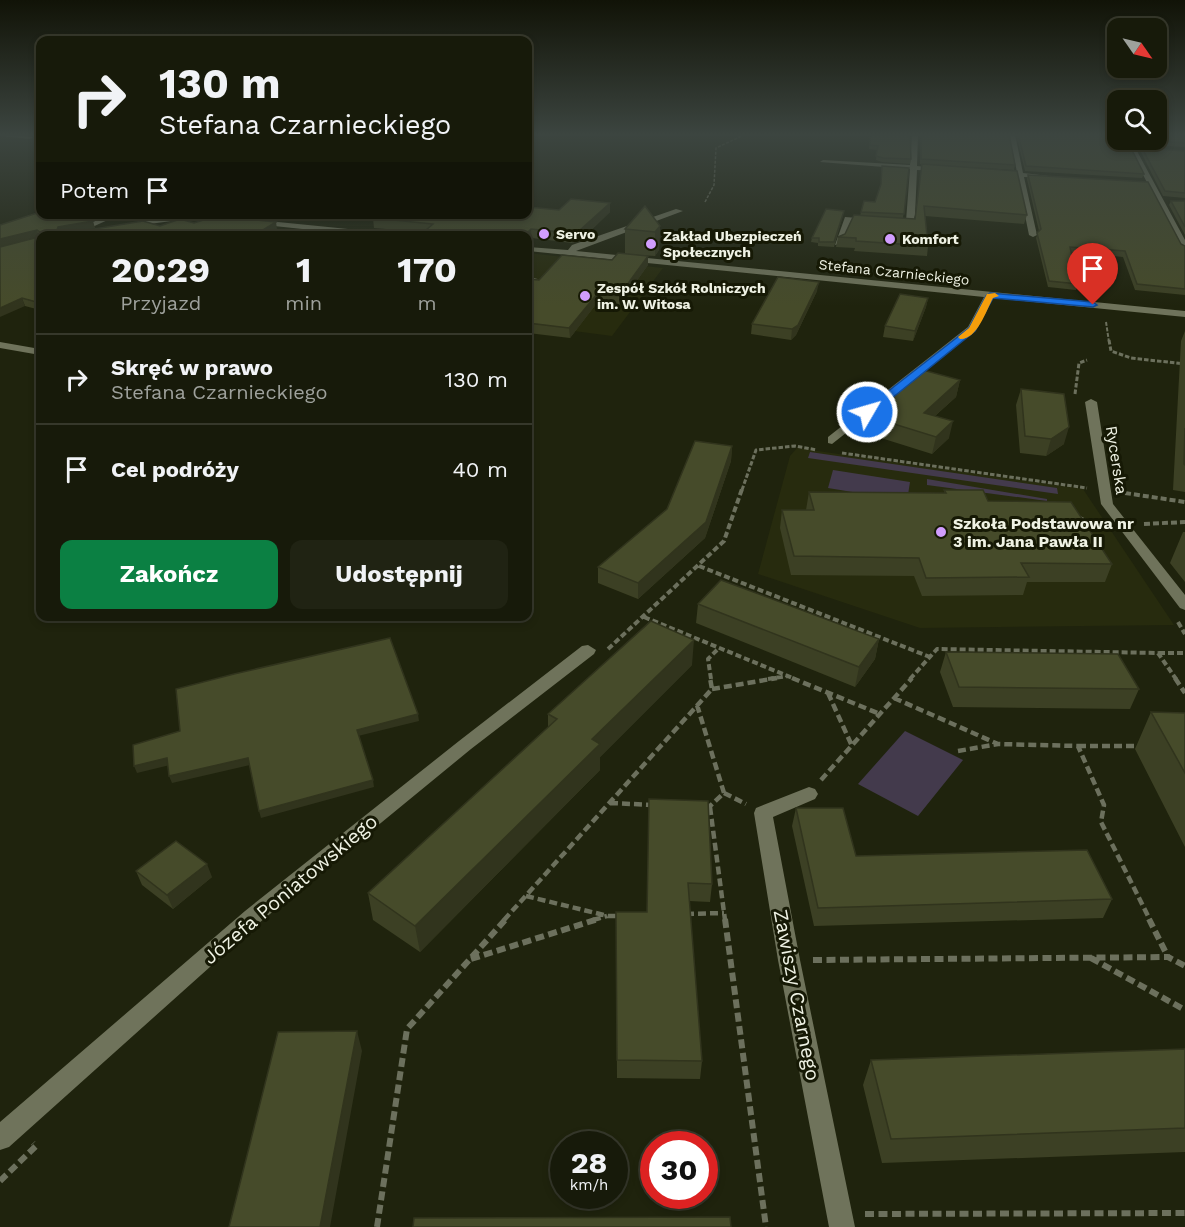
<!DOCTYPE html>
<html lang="pl">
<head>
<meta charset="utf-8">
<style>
  body { margin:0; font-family:"Work Sans",sans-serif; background:#202313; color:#f1f3f6; height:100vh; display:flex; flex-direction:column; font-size:22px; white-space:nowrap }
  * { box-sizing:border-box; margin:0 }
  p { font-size:20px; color:#9ea19c }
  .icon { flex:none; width:33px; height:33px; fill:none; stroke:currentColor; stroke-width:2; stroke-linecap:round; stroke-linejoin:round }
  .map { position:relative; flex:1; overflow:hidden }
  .details { position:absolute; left:36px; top:231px; width:496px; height:390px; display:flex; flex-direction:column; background:#171a0a; border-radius:12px; box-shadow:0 3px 9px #0003,0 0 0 2px #36382b }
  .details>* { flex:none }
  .top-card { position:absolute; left:36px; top:36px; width:496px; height:183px; border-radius:12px; box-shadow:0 3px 9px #0003,0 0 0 2px #36382b; background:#171a0a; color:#f1f3f6; overflow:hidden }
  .needle { width:39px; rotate:124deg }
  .fabs { position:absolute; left:1107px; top:18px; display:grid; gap:12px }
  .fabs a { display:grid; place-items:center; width:60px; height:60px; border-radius:12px; background:#171a0a; box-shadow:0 3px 9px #0003,0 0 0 2px #36382b; font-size:30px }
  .speed { position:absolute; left:550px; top:1131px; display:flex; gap:12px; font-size:30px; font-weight:700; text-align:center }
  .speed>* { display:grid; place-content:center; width:78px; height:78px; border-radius:50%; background:#171a0a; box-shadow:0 3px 9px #0003,0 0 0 2px #36382b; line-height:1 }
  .speed small { font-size:15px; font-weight:400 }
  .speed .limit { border:9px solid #d22; background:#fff; color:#111 }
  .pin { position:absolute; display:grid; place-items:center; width:51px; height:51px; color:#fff; margin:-62px -26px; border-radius:50% 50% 50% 0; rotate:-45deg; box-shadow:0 0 6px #0007 }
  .pin .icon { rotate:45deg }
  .me { position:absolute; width:66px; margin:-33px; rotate:52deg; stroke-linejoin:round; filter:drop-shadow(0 0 4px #0008) }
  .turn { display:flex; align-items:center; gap:21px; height:126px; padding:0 24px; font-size:27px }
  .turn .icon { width:78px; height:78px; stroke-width:2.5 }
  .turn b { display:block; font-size:42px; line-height:51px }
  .then { display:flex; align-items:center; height:57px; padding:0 24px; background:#0003; gap:12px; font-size:22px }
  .eta { display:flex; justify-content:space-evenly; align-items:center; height:102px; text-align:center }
  .eta b { font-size:36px; font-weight:700; line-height:42px }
  .action { display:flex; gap:12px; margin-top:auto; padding:12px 24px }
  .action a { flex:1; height:69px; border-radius:12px; background:#0b8043; color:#fff; font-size:24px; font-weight:700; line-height:69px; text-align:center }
  .action a+a { background:#202313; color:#f1f3f6 }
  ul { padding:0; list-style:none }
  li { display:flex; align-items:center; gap:18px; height:90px; padding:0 24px; border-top:2px solid #36382b }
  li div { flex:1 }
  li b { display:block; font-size:22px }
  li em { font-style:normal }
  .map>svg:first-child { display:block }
  .built { fill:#272b0e }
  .green { fill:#433a4c }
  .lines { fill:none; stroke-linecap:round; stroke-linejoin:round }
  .path-far5 { stroke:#6c705d; stroke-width:1.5; stroke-dasharray:3 1.5; stroke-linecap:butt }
  .path-far4 { stroke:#6c705d; stroke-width:2; stroke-dasharray:4 1.5; stroke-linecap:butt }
  .path-far3 { stroke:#6c705d; stroke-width:3; stroke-dasharray:4.5 2; stroke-linecap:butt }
  .path-far2 { stroke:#6c705d; stroke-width:4; stroke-dasharray:6 3; stroke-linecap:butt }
  .path-far1 { stroke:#6c705d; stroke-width:4.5; stroke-dasharray:8 4; stroke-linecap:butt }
  .path { stroke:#6c705d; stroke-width:6; stroke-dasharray:9 4.5; stroke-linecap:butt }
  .minor { fill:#6f735b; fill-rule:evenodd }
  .wall { fill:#3c4024 }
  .shaded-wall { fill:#31341d }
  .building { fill:#464b2a; stroke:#31341d; stroke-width:1.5 }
  .route { fill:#1a73e8; stroke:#114b97; stroke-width:1.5 }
  .slow { fill:#f59e0b }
  .poi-dot { fill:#d19dfe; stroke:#161905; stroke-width:2 }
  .labels { text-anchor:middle; stroke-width:6; stroke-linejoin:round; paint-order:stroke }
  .far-poi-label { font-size:14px; font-weight:bold; fill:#eff2e4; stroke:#161905; text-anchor:start }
  .far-street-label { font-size:14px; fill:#eff2e4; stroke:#161905 }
  .street-label { font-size:16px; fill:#eff2e4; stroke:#161905 }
  .poi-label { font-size:16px; font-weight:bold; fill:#eff2e4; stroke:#161905; text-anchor:start }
  .near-street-label { font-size:20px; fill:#eff2e4; stroke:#161905 }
</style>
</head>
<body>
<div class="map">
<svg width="1185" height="1227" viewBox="0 0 1185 1227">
  <rect width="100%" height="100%" fill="#1f230d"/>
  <path class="built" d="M528 253 663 268 612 336 528 325Z
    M797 448 1083 489 1174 625 920 628 758 574 790 456Z"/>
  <path class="green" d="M810 452 1057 488 1058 494 808 458Z
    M833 470 910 482 907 501 828 488Z
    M927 479 1047 499V501L927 485Z
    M905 731 963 760 918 816 858 784Z"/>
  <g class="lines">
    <path class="path-far5" d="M705 202 714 185 716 148 746 134"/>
    <path class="path-far4" d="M528 278 538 280
      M1106 322 1109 342"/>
    <path class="path-far3" d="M1109 340 1111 351 1131 358 1185 364
      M1075 394 1079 363 1087 360
      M842 453 1087 488
      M742 490 756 450 795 446 817 450"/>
    <path class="path-far2" d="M1125 493 1185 502
      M1080 518 1103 530
      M1144 524 1185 522
      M699 566 930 657
      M644 617 795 679
      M1178 622 1185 634
      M608 649 724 541 742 489
      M1159 653H1185
      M711 679 708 659 719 648
      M768 679 787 676
      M910 679 937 649 1158 653 1176 679"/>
    <path class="path-far1" d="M792 678 880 714
      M1175 678 1185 693
      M712 689 777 678
      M828 693 852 746
      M894 698 998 744 1078 746 1104 805 1101 822 1150 920
      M697 705 724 793 709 807
      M1078 746H1140
      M958 751 998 744
      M821 780 912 678
      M724 793 746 804
      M610 803 654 805
      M710 807 725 920
      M526 896 608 916H621
      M686 914 724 913
      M504 920 712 689 710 678
      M593 920 607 916"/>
    <path class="path" d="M725 919 766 1227
      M1149 919 1168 957
      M1091 958 1185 1010
      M471 959 598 919
      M813 960 1168 957 1185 966
      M0 1181 36 1146 33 1143
      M865 1214 1185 1213
      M377 1227 407 1029 506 919"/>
    <path class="minor" d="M0 134 33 137 30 139 1 136Z
      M912 134H918L917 166 944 169 941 171 917 170 915 215 912 226 894 225 890 223 894 221H906L910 169 820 162 823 160 910 165Z
      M1009 134H1015L1023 173 1049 176 1046 178 1024 177 1037 235 1033 237 1029 235 1017 176 995 173 998 171 1017 172Z
      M1125 140H1131L1185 240V250L1181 248Z
      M676 209 683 211 576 251 1185 311V317L993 298 975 331 832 444 828 443V437L968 327 984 297 528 251V247L568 250 572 245Z
      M110 214H121L79 233 72 231Z
      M188 214 231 217 235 219 231 221 194 218 127 227 123 225Z
      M845 217 871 219 875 221 871 223 851 222 842 243 835 245Z
      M258 220 398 234 402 236H369L255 224V220Z
      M0 342 40 349V355L0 348Z
      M1091 399 1097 402 1113 504 1185 595V610L1180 608 1101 504 1085 402Z
      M588 645 596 650 594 654 471 749 259 923 9 1147 0 1150V1122L245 911 459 741 582 646Z
      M809 787 815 789 818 794 815 799 773 817 800 960 855 1227H829L778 960 754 813 756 808Z"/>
  </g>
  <path class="wall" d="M870 134 911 159 910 164 882 162 876 160 877 150 869 149Z
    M919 134H1009L1015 165 1014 170 920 164V134Z
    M1016 134H1118L1144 174 1142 178 1025 171Z
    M1185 134V147L1135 144 1132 140H1156Z
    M1142 148 1185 151V198L1163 196 1141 152Z
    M922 164 1027 215 1024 224 925 216 928 246 927 256 854 251 855 248 836 247 838 237 845 234 860 216 861 212 875 202 909 168 903 218 915 219Z
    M1028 175 1185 246V295L1135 290 1123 257 1071 252 1078 284 1076 290 1048 287 1036 238 1039 231 1027 179Z
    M1171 201H1185V235L1169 205Z
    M559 210 610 212 581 240 572 243 532 238 528 242V236L423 232 374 228 373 218Z
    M844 211 834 247 818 246V243L811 242 812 238Z
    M40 214H99V217L92 220 95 228 78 231 194 223 277 229 40 236V310L25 306 0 247Z
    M236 214H301L290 221 237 216Z
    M660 226 659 250 655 256 625 254V229Z
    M648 265 619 306 597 303 570 338 528 333V279L539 280Z
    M817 291 796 335 791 340 751 334 752 324Z
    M928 298 926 307 913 341 883 337 885 326Z
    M1185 331V492L1173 490 1181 341Z
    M960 380 956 397 935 416 949 438 932 454 865 433 868 416Z
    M1021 389 1064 444 1046 456 1020 453 1016 405Z
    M732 446 731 461 705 538 638 599 598 583V567L667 509Z
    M944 490 988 501 1112 564 1105 582H1027L1023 595 922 596 914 576 791 575 780 528 782 510H806L809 492 944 493Z
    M1183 532H1185V582L1170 563Z
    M698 604 879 639 875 659 855 687 696 623Z
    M946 652 1139 689 1130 709 953 707 940 672Z
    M692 665 600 757V770L420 952 373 920 368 893 548 727V714Z
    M1151 712 1185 713V847L1135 749Z
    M649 799 712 884 710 902 689 901 702 1061 700 1079 617 1078 616 912H647Z
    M796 808 856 856 1112 899 1103 918 814 926 792 826Z
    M136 871 212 877 173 909 142 885Z
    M1185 1049V1152L882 1163 863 1085 871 1060Z"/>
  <path class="shaded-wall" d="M610 203V212L581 240 572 243V233Z
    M88 214H99V217L91 221H93L95 228 61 234 57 230 58 227Z
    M301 214 290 221 289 215Z
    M276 222 277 229 266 236H253Z
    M660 226 659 250 655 256V232Z
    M531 229 532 238 528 242V236H524Z
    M37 230 39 237 0 247V239Z
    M648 256V265L619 306V296Z
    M819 282 817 291 796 335 791 340 792 329Z
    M597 294V303L570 338 569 328Z
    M22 298 25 306 0 317V308Z
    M928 298 926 307 913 341 915 331Z
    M960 380 956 397 920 429 924 413Z
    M953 421 949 438 932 454 936 437Z
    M1069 427 1064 444 1046 456 1051 439Z
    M732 446 731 461 705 538 638 599V583Z
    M879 639 875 659 855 687 859 667Z
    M694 640 692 665 600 757V770L420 952 415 926 592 739Z
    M418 714 419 721 358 736 357 730Z
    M167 758 170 765 137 773 134 766Z
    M248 758 250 765 172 783 169 776Z
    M373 780 374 787 261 818 259 811Z
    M207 864 212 877 173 909 167 895Z
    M357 1031 362 1051 330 1227H320Z"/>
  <path class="building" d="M870 134H910L911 159 883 158 876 156 878 146 870 145Z
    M921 134H1009L1015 165 921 159Z
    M1018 134H1118V140H1127L1144 174 1026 166Z
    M1156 134H1185V143L1137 140H1156Z
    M1142 148 1185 151V193L1165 191Z
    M922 164 1017 171 1027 215 924 206 928 246 856 241V238L838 237 845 234 854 215 915 219Z
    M882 166 909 168 904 214 861 212 864 201 875 202 881 184Z
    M1028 175 1148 182 1181 244 1185 246V289L1137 284 1125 251 1070 247 1078 284 1049 281 1037 233 1041 229Z
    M571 199 610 203 580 230 572 233 531 229 524 236H419L433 224 373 218 378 214H528V207L559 210Z
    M1171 201H1185V227Z
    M645 206 660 226 655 232 625 229Z
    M826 209 844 211 834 242H819V238H812Z
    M40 212V214H88L85 216 93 221 58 227 57 230 82 231 143 221 160 226 180 219 194 223 216 216 276 222 253 236H40V303L22 298 0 308V247L39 237 40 232 37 230 0 239V225Z
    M618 253 648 256 619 296 597 294 569 328 528 323V279L539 280 562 255 612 260Z
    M778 277 819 282 798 325 792 329 752 324Z
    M900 294 928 298 915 331 885 326Z
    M923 370 960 380 924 413 953 421 936 437 868 416Z
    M1021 389 1064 394 1069 427 1051 439 1025 436Z
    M1185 428V465L1184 464Z
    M695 441 732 446 706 522 638 583 598 567 667 509Z
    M944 490H983L988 501 1071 502 1112 564 1021 563 1029 577 926 578 919 558 794 556 782 510H814L809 492 946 493Z
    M721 580 879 639 859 667 698 604Z
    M651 621 694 640 592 739 600 744 415 926 368 893 557 719 548 714Z
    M390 638 418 714 357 730 373 780 259 811 248 758 169 776 167 758 134 766 133 745 180 731 176 689 234 674Z
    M946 652 1118 654 1139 689 959 687Z
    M1151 712 1185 713V773Z
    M649 799 708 801 712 884 688 883 702 1061 617 1060 616 912H647Z
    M796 808H843L856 856 1087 850 1112 899 818 908Z
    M176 841 207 864 167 895 136 871Z
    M357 1031 320 1227H229L278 1032Z
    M1185 1049V1128L891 1139 871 1060Z
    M730 1217 731 1227H413L414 1218Z"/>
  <linearGradient id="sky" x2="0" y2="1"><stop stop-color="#111307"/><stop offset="0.44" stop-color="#3c4540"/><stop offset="1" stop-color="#3c4540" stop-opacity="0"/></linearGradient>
  <rect width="1185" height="306" fill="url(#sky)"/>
  <path class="route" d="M990 293 1093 302 1097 305 1093 307 993 298 975 331 871 415H864V410L969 328 986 296Z"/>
  <path class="slow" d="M995 293 999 296 993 298C986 311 977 340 960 339L958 337 969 328 987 294Z"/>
  <g class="poi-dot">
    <circle cx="544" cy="234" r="6"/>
    <circle cx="890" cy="239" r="6"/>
    <circle cx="651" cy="244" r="6"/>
    <circle cx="585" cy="296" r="6"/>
    <circle cx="941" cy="532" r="6"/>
  </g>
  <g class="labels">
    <g class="far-poi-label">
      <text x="556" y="239">Servo</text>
      <text x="663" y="241">Zakład Ubezpieczeń<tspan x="663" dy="16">Społecznych</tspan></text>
      <text x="902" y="244">Komfort</text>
      <text x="597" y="293">Zespół Szkół Rolniczych<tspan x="597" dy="16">im. W. Witosa</tspan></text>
    </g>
    <g class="far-street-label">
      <text transform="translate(894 272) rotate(6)" y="5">Stefana Czarnieckiego</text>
    </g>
    <g class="street-label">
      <text transform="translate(1117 460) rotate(81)" y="6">Rycerska</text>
    </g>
    <g class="poi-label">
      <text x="953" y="529">Szkoła Podstawowa nr<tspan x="953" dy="18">3 im. Jana Pawła II</tspan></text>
    </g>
    <g class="near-street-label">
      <text transform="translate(290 889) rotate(-40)" y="7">Józefa Poniatowskiego</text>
      <text transform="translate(797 995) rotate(79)" y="7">Zawiszy Czarnego</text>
    </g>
  </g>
</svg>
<div class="fabs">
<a><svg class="needle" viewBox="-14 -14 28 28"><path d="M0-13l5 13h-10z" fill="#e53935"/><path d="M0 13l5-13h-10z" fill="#9ea19c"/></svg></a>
<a><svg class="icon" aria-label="search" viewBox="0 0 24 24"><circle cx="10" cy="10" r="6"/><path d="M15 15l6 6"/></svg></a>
</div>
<div class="speed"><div>28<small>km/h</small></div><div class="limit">30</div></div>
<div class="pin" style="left:1093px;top:305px;background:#d93025"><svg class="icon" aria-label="arrive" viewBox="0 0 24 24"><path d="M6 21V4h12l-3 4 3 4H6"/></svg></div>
<svg class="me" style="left:867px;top:412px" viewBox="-20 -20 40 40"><circle r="17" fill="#1a73e8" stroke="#fff" stroke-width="3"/><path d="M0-11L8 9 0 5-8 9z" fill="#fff"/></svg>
<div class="top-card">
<div class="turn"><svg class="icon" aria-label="right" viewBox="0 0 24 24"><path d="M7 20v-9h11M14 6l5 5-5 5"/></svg><div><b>130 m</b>Stefana Czarnieckiego</div></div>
<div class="then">Potem<svg class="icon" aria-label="arrive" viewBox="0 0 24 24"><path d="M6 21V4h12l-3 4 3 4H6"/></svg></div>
</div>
<section class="details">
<div class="eta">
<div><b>20:29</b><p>Przyjazd</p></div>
<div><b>1</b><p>min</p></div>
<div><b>170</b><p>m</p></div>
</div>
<ul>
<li><svg class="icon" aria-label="right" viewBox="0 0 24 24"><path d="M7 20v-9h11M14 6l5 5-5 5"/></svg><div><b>Skręć w prawo</b><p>Stefana Czarnieckiego</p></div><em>130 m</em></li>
<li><svg class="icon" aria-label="arrive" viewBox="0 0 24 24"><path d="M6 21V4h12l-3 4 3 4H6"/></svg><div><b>Cel podróży</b></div><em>40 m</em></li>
</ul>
<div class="action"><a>Zakończ</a><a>Udostępnij</a></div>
</section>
</div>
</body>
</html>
